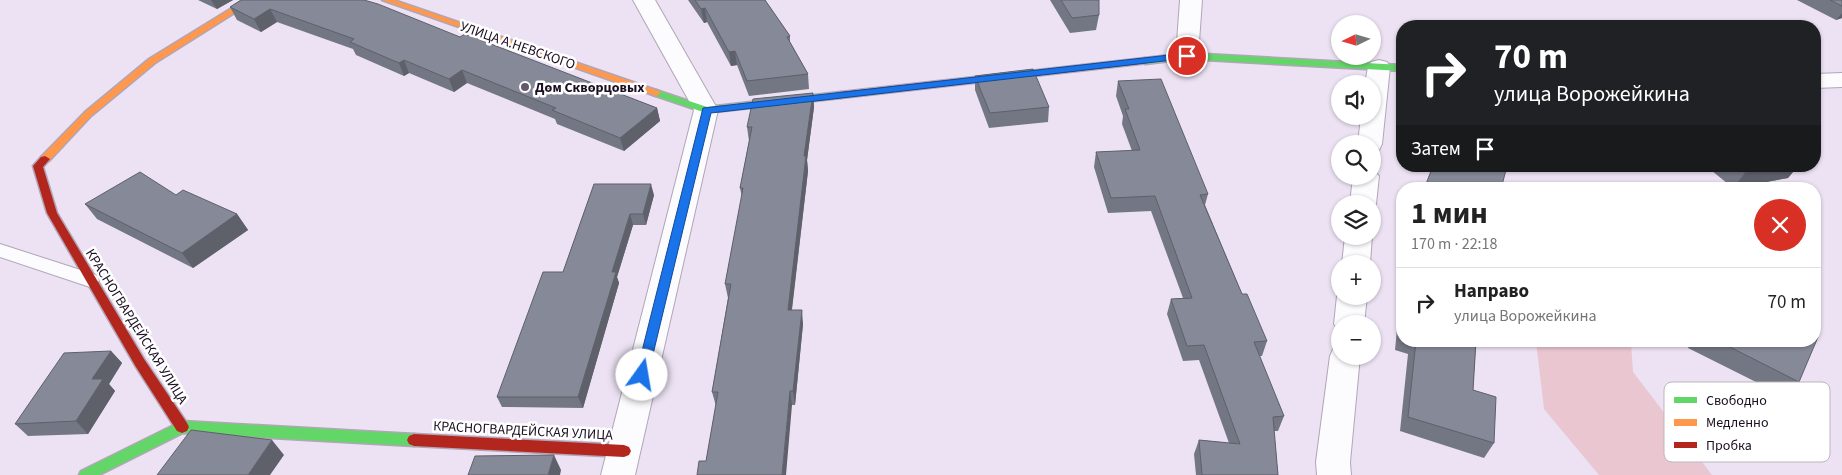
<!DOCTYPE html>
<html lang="ru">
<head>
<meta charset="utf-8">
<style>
  body { margin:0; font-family:"Source Sans 3",sans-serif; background:#f6f6f6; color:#222; height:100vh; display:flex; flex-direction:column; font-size:19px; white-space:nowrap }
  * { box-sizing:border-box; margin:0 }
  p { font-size:16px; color:#767676 }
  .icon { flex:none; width:28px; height:28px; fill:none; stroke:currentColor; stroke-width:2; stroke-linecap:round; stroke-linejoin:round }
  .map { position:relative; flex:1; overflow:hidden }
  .drawer { position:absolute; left:1396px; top:182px; width:425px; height:165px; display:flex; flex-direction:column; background:#fff; border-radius:20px; box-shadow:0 1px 4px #0004 }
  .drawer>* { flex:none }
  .top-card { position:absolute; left:1396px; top:20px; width:425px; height:152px; border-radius:20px; box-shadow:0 1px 4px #0004; background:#202124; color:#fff; overflow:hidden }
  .needle { width:32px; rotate:265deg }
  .tools { position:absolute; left:1331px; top:15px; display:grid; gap:10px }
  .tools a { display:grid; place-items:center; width:50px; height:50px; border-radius:50%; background:#fff; box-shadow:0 1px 4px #0004; font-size:25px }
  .pin { position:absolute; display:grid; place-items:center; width:42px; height:42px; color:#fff; margin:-21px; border:2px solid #fff; border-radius:50%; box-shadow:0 1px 5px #0007 }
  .me { position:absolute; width:55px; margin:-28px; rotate:13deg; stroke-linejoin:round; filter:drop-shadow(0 0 4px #0008) }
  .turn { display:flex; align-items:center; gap:18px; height:105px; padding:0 15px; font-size:22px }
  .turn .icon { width:65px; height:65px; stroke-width:2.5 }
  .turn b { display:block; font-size:35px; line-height:42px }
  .then { display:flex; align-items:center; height:48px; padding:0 15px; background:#0003; gap:10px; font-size:19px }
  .round { display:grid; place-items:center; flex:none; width:52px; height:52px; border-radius:26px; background:#f6f6f6 }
  .summary { display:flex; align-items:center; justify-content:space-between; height:85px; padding:0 15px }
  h1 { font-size:30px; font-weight:700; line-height:38px }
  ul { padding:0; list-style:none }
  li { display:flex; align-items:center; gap:15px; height:70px; padding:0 15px; border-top:1px solid #e0e0e0 }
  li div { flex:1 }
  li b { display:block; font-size:19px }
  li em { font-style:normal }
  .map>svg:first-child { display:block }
  .green { fill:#eac6d1 }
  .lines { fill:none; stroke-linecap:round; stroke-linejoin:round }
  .lane-casing { stroke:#b0a6b6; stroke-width:2 }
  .street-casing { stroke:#b0a6b6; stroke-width:2 }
  .fast-casing { stroke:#b0a6b6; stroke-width:3 }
  .slow-casing { stroke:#b0a6b6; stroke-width:3 }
  .jam-casing { stroke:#b0a6b6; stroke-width:3 }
  .lane { fill:#fcfbfd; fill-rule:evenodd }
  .street { fill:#fcfbfd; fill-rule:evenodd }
  .fast { fill:#63d668; fill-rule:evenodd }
  .slow { fill:#ff974d; fill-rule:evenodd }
  .jam { fill:#b3261e; fill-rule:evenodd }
  .wall { fill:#737683 }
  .shaded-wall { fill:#5e606a }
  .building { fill:#868998; stroke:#5e606a }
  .route { fill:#1a73e8; stroke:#114b97 }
  .poi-dot { fill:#64596b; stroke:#fff; stroke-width:2 }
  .labels { text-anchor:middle; stroke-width:5; stroke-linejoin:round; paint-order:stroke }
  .street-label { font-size:14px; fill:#1b0f22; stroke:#fff }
  .poi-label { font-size:14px; font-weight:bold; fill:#1b0f22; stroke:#fff; text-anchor:start }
  .key { fill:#fff; stroke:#bbb7bd; stroke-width:1 }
  .key-label { font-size:14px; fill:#1b0f22 }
</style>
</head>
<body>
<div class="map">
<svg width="1842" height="475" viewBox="0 0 1842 475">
  <rect width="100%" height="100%" fill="#ece2f3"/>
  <path class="green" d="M1536 341H1631L1633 372 1712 475H1599L1544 409Z"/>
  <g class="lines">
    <defs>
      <path id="lane" d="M0 244 96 275 99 280 96 285 90 287 0 257Z"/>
      <path id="street" d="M633 0H655L718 110 635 475H601L694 110Z
        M1180 0H1202L1198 56 1195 61 1187 63 1179 61 1176 56Z
        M1379 60 1387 62 1390 67 1382 144 1379 150 1372 151V144H1358L1361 116H1372V84H1365L1368 67 1371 62Z
        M1842 73V87L1815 88V74Z
        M1372 169 1379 176 1376 204 1372 210V204H1350L1353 176H1372Z
        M1345 236H1372L1370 264H1342Z
        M1340 291V296H1367L1364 324H1340V333L1334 324 1337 296Z
        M1340 345V356H1360L1350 462 1351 475H1317L1316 462 1330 356 1334 347Z"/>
      <path id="fast" d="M1187 53 1402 65V71L1187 59 1145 64 1140 61 1145 58Z
        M656 90 707 107 841 92 846 95 841 98 706 113 653 95 651 93Z
        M182 421 414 434 419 436 421 440 419 444 414 446 183 433 99 475H79L81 471Z"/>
      <path id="slow" d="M245 0H255L155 63 91 116 49 161H41L40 159 41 157 85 112 149 59Z
        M382 0H394L659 91 661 93 656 96 653 95Z"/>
      <path id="jam" d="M1145 58 1148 59V63L841 98 836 95 841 92Z
        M45 156 50 159 43 167 57 213 144 359 187 423 189 427 187 431 182 433 177 431 136 367 47 213 33 166 41 157Z
        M414 434 624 445 629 447 631 451 629 455 624 457 414 446 409 444 407 440 409 436Z"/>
    </defs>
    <use href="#lane" class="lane-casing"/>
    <use href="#street" class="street-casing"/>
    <use href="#fast" class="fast-casing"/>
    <use href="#slow" class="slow-casing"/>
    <use href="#jam" class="jam-casing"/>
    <use href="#lane" class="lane"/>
    <use href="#street" class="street"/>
    <use href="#fast" class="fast"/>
    <use href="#slow" class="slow"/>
    <use href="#jam" class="jam"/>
  </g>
  <path class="wall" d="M198 0H233L217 9Z
    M241 0 460 37 657 108 660 121 624 151 557 124 555 119 467 83 454 92 409 73 404 76 356 55 353 49 277 22 261 32 237 20 230 7Z
    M688 0H765L790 36V42L808 74 809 89 749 96 737 65 731 66 707 22 704 23Z
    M1050 0H1099V15L1096 30 1070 33Z
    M1797 0H1842V18L1836 20Z
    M975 76 1049 107 1048 122 989 128 975 90Z
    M1118 81 1208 194 1205 205 1242 294 1267 341 1262 356H1259L1284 416 1278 431H1274L1278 475H1196L1194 454 1199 440 1229 443 1199 360 1183 361 1167 314 1171 299 1183 298 1151 211 1108 213 1094 167 1096 152 1132 151 1122 124 1123 116 1116 96Z
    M813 93 814 107 807 160 808 171 792 310 803 324 795 405H792L706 461 716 406 712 392 728 298 725 284 742 197 740 188 749 141 747 127Z
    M1706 166H1798L1788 178 1733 188Z
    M594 184 654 195 646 225H633L617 277 619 283 583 408 502 407 497 397 563 272Z
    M176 195 237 214 248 230 193 268 97 219 85 204Z
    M1402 293V341H1476L1473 390 1494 443 1484 458 1400 431 1408 354 1395 350 1400 297Z
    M1691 341H1815L1799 382 1784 396 1688 348Z
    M111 351 122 363 109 384 115 391 88 434 28 436 15 424Z"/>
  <path class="shaded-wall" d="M211 0H233L217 9Z
    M705 8 707 22 704 23 701 9Z
    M270 9 277 22 261 32 254 19Z
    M1842 13V18L1836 20Z
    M735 51 737 65 731 66 729 52Z
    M404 60 409 73 404 76 399 63Z
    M462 70 467 83 454 92 449 79Z
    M813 93 814 107 807 160 808 171 790 324 788 310 804 156Z
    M657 108 660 121 624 151 620 138Z
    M1782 166H1798L1788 178 1733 188 1745 173Z
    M651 184 654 195 646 225 643 214Z
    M237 214 248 230 193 268 182 253Z
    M630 214 633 225 617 277 619 283 583 408 578 397 612 272Z
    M802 310 803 324 795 405 793 391Z
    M111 351 122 363 109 384 115 391 88 434 76 421 92 379Z
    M790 391 792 405 786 475H782Z
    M272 440 284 455 270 475H248Z
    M554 455 561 470 560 475H548Z"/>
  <path class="building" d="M241 0H364L378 4 460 37 465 34 657 108 620 138 552 110 556 108 462 70 449 79 404 60 399 63 350 42 354 39 270 9 254 19 230 7Z
    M695 0H765L790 36 787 37 808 74 747 81 735 51 729 52 705 8 701 9Z
    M1061 0H1099V15L1072 18Z
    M1830 0H1842V6Z
    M1033 69 1049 107 990 113 975 76Z
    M1161 79 1208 194 1200 195 1242 294H1247L1267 341 1254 342 1284 416 1273 417 1278 475H1202L1199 440 1240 444 1204 345 1187 346 1171 299 1192 298 1155 196 1111 198 1096 152 1140 150 1125 109H1129L1118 81Z
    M813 93 804 156H806L788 310H802L793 391H790L782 475H697L699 461H706L718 392H712L731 284H725L743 188H740L752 127H747L753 99Z
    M1433 166H1507L1501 189H1424Z
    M1736 166H1782L1745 173Z
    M140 172 176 195 183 190 237 214 182 253 85 204Z
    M594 184H651L643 214H630L612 272H616L578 397H497L543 272H563Z
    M1815 335 1818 337 1799 382 1718 341H1815Z
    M1416 341H1476L1473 390 1496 397 1494 443 1408 417Z
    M111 351 92 379H103L76 421 15 424 64 353Z
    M191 430 272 440 248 475H157Z
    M554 455 548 475H468L475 456Z"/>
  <path class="route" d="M1187 53 1191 56 1190 58 711 113 648 375 647 379 642 380 637 379 636 375 703 108Z"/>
  <circle class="poi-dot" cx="525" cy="87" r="5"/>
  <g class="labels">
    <g class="street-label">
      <text transform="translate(518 45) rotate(19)" y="5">УЛИЦА А.НЕВСКОГО</text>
      <text transform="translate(137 326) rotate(58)" y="5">КРАСНОГВАРДЕЙСКАЯ УЛИЦА</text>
      <text transform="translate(523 430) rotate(3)" y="5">КРАСНОГВАРДЕЙСКАЯ УЛИЦА</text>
    </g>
    <g class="poi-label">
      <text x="535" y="92">Дом Скворцовых</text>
    </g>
  </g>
  <rect x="1664" y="382" width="166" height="80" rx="8" class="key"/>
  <rect x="1674" y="397" width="23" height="6" fill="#63d668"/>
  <rect x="1674" y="419" width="23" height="7" fill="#ff974d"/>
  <rect x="1674" y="442" width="23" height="6" fill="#b3261e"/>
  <g class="key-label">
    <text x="1706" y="405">Свободно</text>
    <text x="1706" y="427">Медленно</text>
    <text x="1706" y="450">Пробка</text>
  </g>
</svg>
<div class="tools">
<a><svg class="needle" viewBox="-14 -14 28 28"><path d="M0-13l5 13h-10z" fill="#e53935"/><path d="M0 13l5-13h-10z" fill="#767676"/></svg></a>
<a><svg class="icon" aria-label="sound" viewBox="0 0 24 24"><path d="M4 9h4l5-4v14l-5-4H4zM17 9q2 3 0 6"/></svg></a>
<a><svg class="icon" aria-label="search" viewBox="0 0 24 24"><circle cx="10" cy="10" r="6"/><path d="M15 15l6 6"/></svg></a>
<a><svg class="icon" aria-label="layers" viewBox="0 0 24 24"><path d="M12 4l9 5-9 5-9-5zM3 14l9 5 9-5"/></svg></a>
<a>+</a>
<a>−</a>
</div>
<div class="pin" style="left:1187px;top:56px;background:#d93025"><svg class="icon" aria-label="arrive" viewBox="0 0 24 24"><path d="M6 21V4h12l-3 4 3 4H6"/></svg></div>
<svg class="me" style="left:642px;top:375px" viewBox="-20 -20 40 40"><circle r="19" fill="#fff"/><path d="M0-13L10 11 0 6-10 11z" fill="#1a73e8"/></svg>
<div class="top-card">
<div class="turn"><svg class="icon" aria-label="right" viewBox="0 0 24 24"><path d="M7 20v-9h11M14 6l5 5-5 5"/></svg><div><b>70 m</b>улица Ворожейкина</div></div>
<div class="then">Затем<svg class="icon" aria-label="arrive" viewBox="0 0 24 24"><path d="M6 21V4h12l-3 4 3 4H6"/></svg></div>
</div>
<section class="drawer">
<div class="summary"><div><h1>1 мин</h1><p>170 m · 22:18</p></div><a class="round" style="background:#d93025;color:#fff"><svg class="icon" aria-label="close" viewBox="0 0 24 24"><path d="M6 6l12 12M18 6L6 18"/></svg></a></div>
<ul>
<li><svg class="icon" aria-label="right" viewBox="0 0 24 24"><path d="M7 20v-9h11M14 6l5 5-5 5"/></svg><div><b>Направо</b><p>улица Ворожейкина</p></div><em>70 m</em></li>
</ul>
</section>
</div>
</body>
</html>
